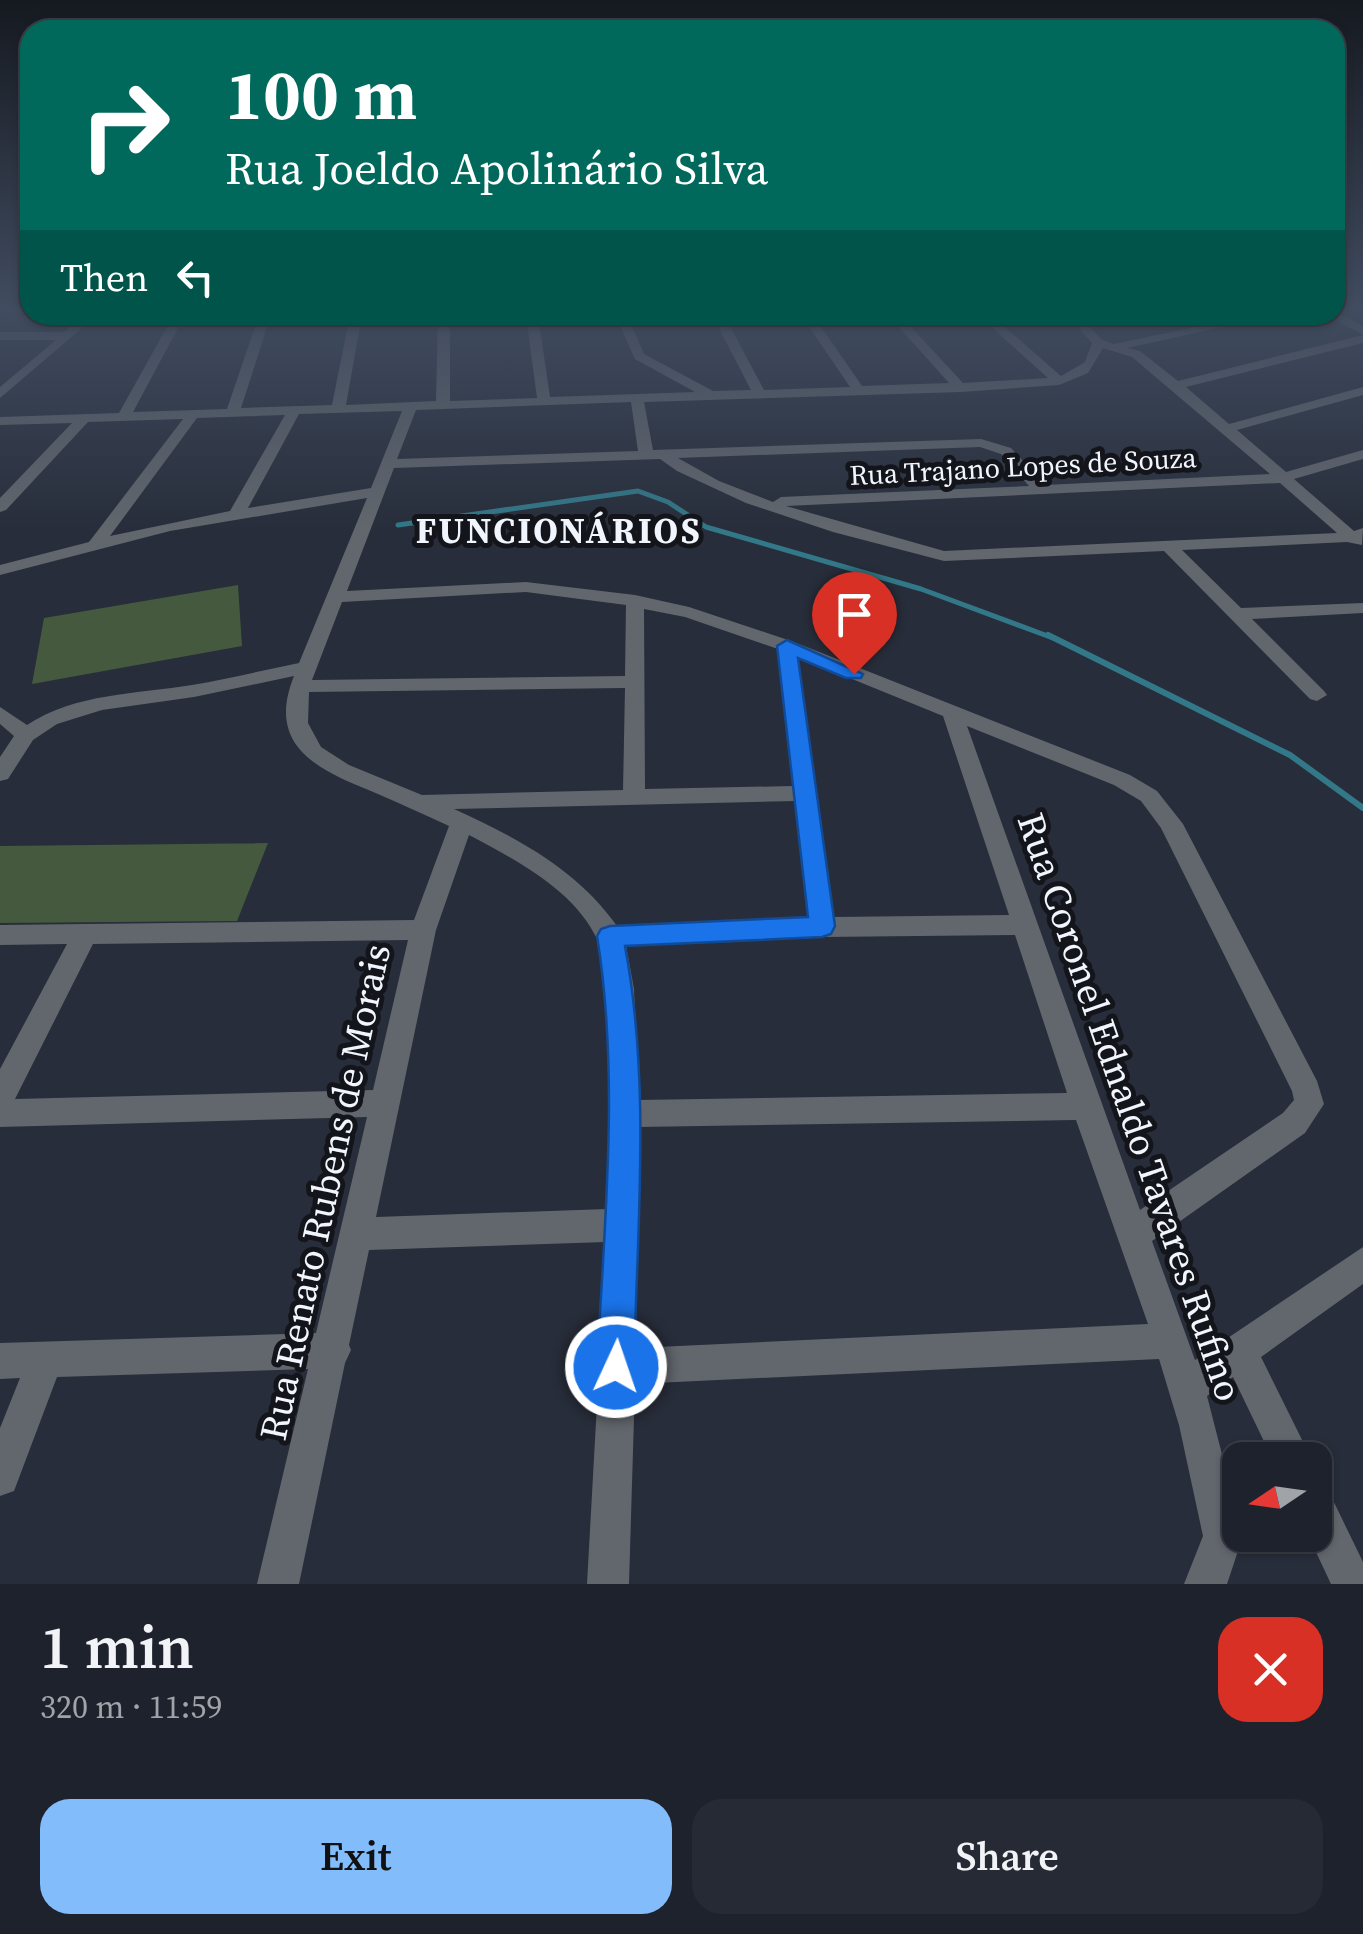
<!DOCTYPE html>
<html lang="en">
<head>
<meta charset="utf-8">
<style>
  body { margin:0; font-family:"Source Serif 4",serif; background:#252a34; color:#f1f3f6; height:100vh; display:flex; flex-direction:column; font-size:38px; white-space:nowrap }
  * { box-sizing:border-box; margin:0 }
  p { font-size:32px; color:#a0a4a9 }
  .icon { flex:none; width:55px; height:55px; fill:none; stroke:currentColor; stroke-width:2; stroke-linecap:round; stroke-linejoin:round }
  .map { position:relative; height:1584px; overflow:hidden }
  .sheet { display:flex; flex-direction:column; background:#1d222c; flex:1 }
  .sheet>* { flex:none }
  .top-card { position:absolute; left:20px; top:20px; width:1325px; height:305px; border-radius:30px; box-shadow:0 2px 8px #0004,0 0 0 2px #3b3f48; background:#00695c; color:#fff; overflow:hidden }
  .needle { width:65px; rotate:257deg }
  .tools { position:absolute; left:1222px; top:1442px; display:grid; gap:20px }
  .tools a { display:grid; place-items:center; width:110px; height:110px; border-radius:20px; background:#1d222c; box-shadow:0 2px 8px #0004,0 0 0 2px #3b3f48; font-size:50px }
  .pin { position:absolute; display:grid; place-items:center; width:85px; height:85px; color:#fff; margin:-102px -42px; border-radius:50% 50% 50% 0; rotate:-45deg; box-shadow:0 0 10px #0007 }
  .pin .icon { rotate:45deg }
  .me { position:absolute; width:110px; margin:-55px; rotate:3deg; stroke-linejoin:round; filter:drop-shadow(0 0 8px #0008) }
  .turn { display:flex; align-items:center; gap:35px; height:210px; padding:0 40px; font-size:45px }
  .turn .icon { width:130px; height:130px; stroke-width:2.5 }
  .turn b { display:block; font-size:70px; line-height:85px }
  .then { display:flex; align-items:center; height:95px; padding:0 40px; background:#0003; gap:20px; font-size:38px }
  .round { display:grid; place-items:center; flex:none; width:105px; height:105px; border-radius:30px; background:#252a34 }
  .summary { display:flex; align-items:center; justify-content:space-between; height:170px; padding:0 40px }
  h1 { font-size:60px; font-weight:600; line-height:75px }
  .button { display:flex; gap:20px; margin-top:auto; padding:20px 40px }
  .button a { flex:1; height:115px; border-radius:30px; background:#82bcfa; color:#111; font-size:40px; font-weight:600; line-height:115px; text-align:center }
  .button a+a { background:#252a34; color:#f1f3f6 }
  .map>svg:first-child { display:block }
  .green { fill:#44593e }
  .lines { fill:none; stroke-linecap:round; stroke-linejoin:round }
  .stream-far1 { stroke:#327888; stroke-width:5 }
  .stream { stroke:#327888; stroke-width:6 }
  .minor { fill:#62676d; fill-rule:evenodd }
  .route { fill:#1a73e8; stroke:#114b97; stroke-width:2.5 }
  .labels { text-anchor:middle; stroke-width:10; stroke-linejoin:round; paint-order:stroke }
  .far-street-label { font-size:28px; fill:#f1f5fe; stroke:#13151b }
  .far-district-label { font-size:35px; font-weight:bold; letter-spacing:2.5px; fill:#f1f5fe; stroke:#13151b }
  .near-street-label { font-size:38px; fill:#f1f5fe; stroke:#13151b }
</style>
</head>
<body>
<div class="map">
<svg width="1363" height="1584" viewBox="0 0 1363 1584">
  <rect width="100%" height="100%" fill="#272d3a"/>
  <path class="green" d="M238 585 242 646 32 684 44 618Z
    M268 843 237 921 0 923V846Z"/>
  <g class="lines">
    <path class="stream-far1" d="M398 525 638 491 668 502 706 527 921 589 1053 638"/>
    <path class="stream" d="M1048 635 1290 755 1363 808"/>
    <path class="minor" d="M1335 312 1363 326V335L1327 315Z
      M84 315H185L133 412 227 409 259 315H271L241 408 332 405 350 315H362L346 405 436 401 438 315H450V401L537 398 526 315H538L550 397 695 392 635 359 615 315H627L644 354 713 391 751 390 712 315H724L764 390 850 387 801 315H813L862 386 949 383 888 315H900L963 383 1048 378 978 315H991L1061 376 1085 362 1092 343 1067 315H1079L1102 340 1114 344 1253 315H1276L1127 348 1140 351 1178 381 1363 335V343L1186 387 1229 424 1363 387V395L1237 430 1286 472 1363 450V459L1294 479 1354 531 1363 528 1362 545 1347 542 1182 550 1241 608 1363 603V613L1252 619 1324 691 1327 695 1317 701 1310 699 1164 551 944 561 833 532 746 503 677 471 660 459 394 468 347 591 526 582 635 595 689 607 794 642 1130 775 1157 791 1183 824 1317 1081 1324 1104 1305 1133 1152 1241 1195 1360 1363 1247V1284L1261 1357 1312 1460H1273L1233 1377 1207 1396 1243 1536 1227 1584H1184L1203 1536 1179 1425 1159 1359 635 1384 629 1584H587L606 1242 369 1250 349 1345 351 1350 345 1363 299 1584H257L308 1369 57 1377 14 1491 0 1496V1428L20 1378 0 1379V1343L316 1333 367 1117 0 1127V1069L67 944 0 945V925L414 920 449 826C423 814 397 802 371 791 316 769 266 745 294 676L194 697 102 710 57 724 33 740 8 779 0 781V757L14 736 0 724V707L27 725C75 693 138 694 192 685 228 679 264 670 299 663L367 498 170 531 0 575V565L89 542 183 419 88 422 6 510 0 512V498L72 423 0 425V417L119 413 172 318 88 323 0 398V387L56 340H0V332H64ZM1103 348 1132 357 1270 474 1045 485 1011 448 981 439 653 450 644 402 961 392 1059 385 1088 373ZM631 402 638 451 397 459 416 410ZM402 411 371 488 248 508 299 414ZM285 415 230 511 110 536 197 418ZM980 447 1001 454 1029 486 781 497 773 502 719 481 678 458ZM1280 483 1337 533 944 551 786 506ZM526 592 626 605 625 676 312 680 342 602ZM644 609 685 617 778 649 793 786 645 789ZM798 657 943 716 1009 915 833 917ZM625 688 623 790 422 795 349 765 321 747 308 723 309 692ZM967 726 1114 785 1141 801 1161 828 1292 1091 1294 1100 1283 1113 1140 1210ZM795 801 808 918 617 926C576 868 515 837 454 809ZM469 835C516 860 575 890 598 941 612 969 607 1009 608 1040 608 1096 609 1153 607 1209L376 1217 436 930ZM1015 935 1067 1093 638 1100 634 989 626 945 822 937ZM408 940 373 1090 15 1099 93 944ZM1076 1120 1148 1324 636 1348 639 1127Z
      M1315 1486 1329 1492 1363 1562V1584H1331L1308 1535H1315Z"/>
  </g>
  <linearGradient id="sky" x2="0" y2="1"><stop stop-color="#151920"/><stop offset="0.58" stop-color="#414c60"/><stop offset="1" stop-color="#414c60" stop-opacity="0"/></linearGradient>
  <rect width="1363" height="532" fill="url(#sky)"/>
  <path class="route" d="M787 640 863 674 861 678H846L798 658 835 926 831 934 822 937 625 946C651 1084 637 1228 634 1367L628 1380 616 1385 603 1380 597 1367C604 1224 620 1078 597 936L601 929 610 926 808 917 777 646Z"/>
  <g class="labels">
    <g class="far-street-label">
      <text transform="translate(1023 466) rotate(-3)" y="10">Rua Trajano Lopes de Souza</text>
    </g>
    <g class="far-district-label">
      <text x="559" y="543">FUNCIONÁRIOS</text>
    </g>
    <g class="near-street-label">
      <text transform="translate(1130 1107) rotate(71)" y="13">Rua Coronel Ednaldo Tavares Rufino</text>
      <text transform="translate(325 1192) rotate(-78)" y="13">Rua Renato Rubens de Morais</text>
    </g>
  </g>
</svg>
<div class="tools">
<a><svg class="needle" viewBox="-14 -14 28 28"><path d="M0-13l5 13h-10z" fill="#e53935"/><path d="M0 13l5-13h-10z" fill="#a0a4a9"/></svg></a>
</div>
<div class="pin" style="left:854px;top:674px;background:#d93025"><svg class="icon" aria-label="arrive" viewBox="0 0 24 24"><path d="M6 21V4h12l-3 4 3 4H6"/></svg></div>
<svg class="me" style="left:616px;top:1367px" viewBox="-20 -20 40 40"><circle r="17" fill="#1a73e8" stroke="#fff" stroke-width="3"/><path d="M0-11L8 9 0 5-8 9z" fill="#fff"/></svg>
<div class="top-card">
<div class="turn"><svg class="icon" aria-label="right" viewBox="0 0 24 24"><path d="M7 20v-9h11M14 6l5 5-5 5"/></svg><div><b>100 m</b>Rua Joeldo Apolinário Silva</div></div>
<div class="then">Then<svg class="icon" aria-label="left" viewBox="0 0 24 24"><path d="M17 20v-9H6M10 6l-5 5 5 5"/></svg></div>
</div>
</div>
<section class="sheet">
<div class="summary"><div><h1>1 min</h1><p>320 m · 11:59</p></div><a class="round" style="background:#d93025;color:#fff"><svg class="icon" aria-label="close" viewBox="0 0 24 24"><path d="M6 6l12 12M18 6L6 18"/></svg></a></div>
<div class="button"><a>Exit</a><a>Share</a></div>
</section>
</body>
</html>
